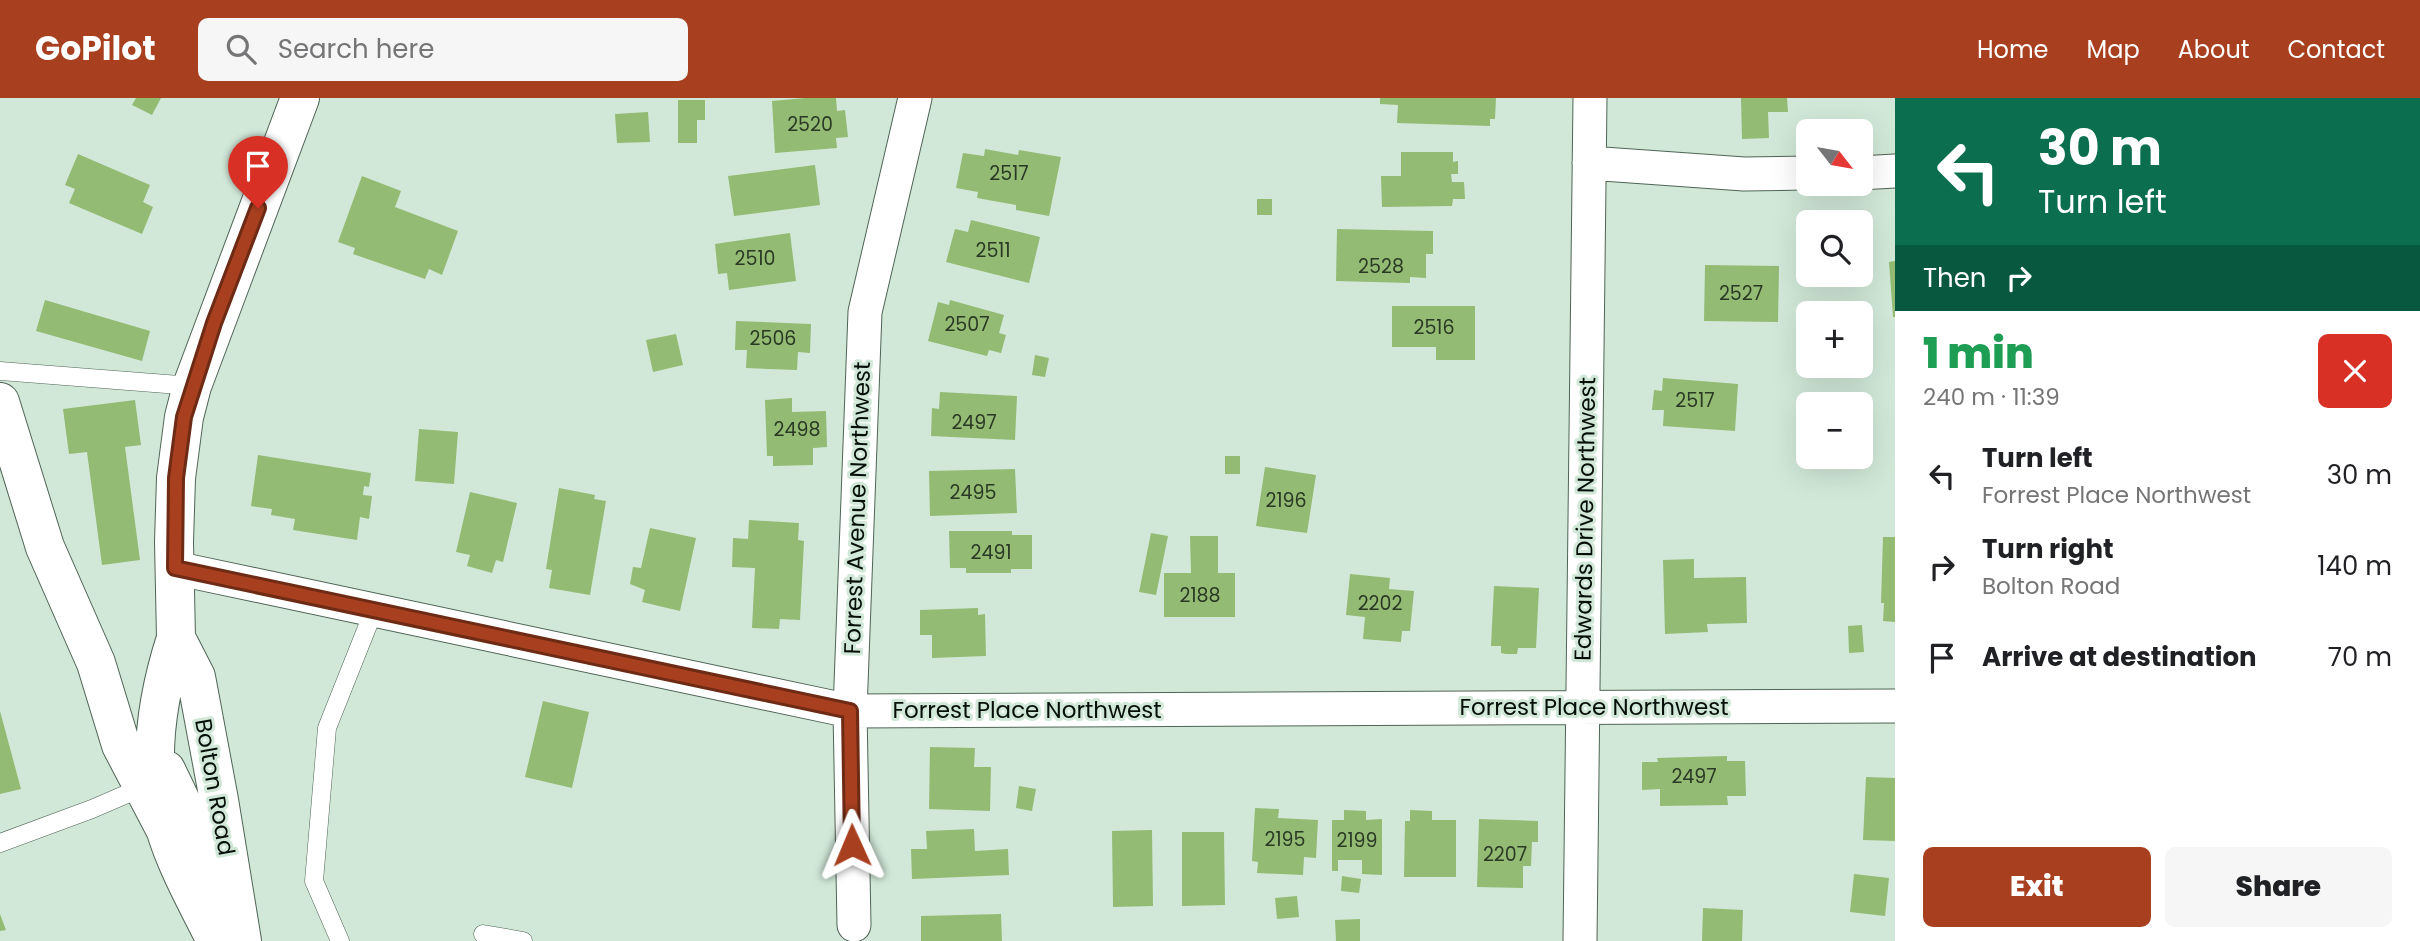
<!DOCTYPE html>
<html lang="en">
<head>
<meta charset="utf-8">
<style>
  body { margin:0; font-family:Poppins,sans-serif; background:#f6f6f6; color:#202124; height:100vh; display:flex; flex-direction:column; font-size:26px; white-space:nowrap }
  * { box-sizing:border-box; margin:0 }
  p { font-size:23px; color:#757577 }
  .icon { flex:none; width:38px; height:38px; fill:none; stroke:currentColor; stroke-width:2; stroke-linecap:round; stroke-linejoin:round }
  .map { position:relative; flex:1; overflow:hidden }
  .drawer { display:flex; flex-direction:column; background:#fff; width:525px }
  .drawer>* { flex:none }
  .hud { background:#0b6e4f; color:#fff; overflow:hidden }
  .needle { width:46px; rotate:121deg }
  .controls { position:absolute; left:1796px; top:21px; display:grid; gap:14px }
  .controls a { display:grid; place-items:center; width:77px; height:77px; border-radius:10px; background:#fff; box-shadow:0 7px 28px #0002; font-size:35px }
  .pin { position:absolute; display:grid; place-items:center; width:60px; height:60px; color:#fff; margin:-72px -30px; border-radius:50% 50% 50% 0; rotate:-45deg; box-shadow:0 0 7px #0007 }
  .pin .icon { rotate:45deg }
  .me { position:absolute; width:77px; margin:-38px; rotate:359deg; stroke-linejoin:round; filter:drop-shadow(0 0 5px #0008) }
  .turn { display:flex; align-items:center; gap:24px; height:147px; padding:0 28px; font-size:32px }
  .turn .icon { width:91px; height:91px; stroke-width:2.5 }
  .turn b { display:block; font-size:49px; line-height:60px }
  .then { display:flex; align-items:center; height:66px; padding:0 28px; background:#0003; gap:14px; font-size:26px }
  .round { display:grid; place-items:center; flex:none; width:74px; height:74px; border-radius:10px; background:#f6f6f6 }
  .head { display:flex; align-items:center; justify-content:space-between; height:119px; padding:0 28px }
  h1 { font-size:42px; font-weight:800; line-height:52px; color:#1e9e55 }
  .cta { display:flex; gap:14px; margin-top:auto; padding:14px 28px }
  .cta a { flex:1; height:80px; border-radius:10px; background:#a84020; color:#fff; font-size:28px; font-weight:800; line-height:80px; text-align:center }
  .cta a+a { background:#f6f6f6; color:#202124 }
  ul { padding:0; list-style:none }
  li { display:flex; align-items:center; gap:21px; height:91px; padding:0 28px }
  li div { flex:1 }
  li b { display:block; font-size:26px }
  li em { font-style:normal }
  header { display:flex; align-items:center; gap:42px; box-sizing:border-box; height:98px; padding:0 35px; background:#a84020; color:#fff }
  header strong { font-size:33px }
  nav { display:flex; gap:38px; margin-inline-start:auto; font-size:24px }
  .search { width:490px; height:63px; background:#f6f6f6; display:flex; align-items:center; gap:18px; box-sizing:border-box; padding:0 24px; border-radius:10px; color:#757577; font-size:26px }
  main { display:flex; flex:1; min-height:0 }
  .map>svg:first-child { display:block }
  .building { fill:#93bb73 }
  .lines { fill:none; stroke-linecap:round; stroke-linejoin:round }
  .service-casing { stroke:#4f6456; stroke-width:19 }
  .minor-casing { stroke:#4f6456; stroke-width:35 }
  .tertiary-casing { stroke:#4f6456; stroke-width:40 }
  .service { stroke:#fff; stroke-width:18 }
  .minor { stroke:#fff; stroke-width:33 }
  .tertiary { stroke:#fff; stroke-width:38 }
  .route-casing { stroke:#6d2a15; stroke-width:18 }
  .route { stroke:#a84020; stroke-width:12 }
  .labels { text-anchor:middle; stroke-width:6; stroke-linejoin:round; paint-order:stroke }
  .number-label { font-size:19px; fill:#293924 }
  .street-label { font-size:23px; fill:#060e09; stroke:#d1e8d8 }
</style>
</head>
<body>
<header>
<strong>GoPilot</strong>
<div class="search"><svg class="icon" aria-label="search" viewBox="0 0 24 24"><circle cx="10" cy="10" r="6"/><path d="M15 15l6 6"/></svg>Search here</div>
<nav><a>Home</a><a>Map</a><a>About</a><a>Contact</a></nav>
</header>
<main>
<div class="map">
<svg width="1895" height="843" viewBox="0 0 1895 843">
  <rect width="100%" height="100%" fill="#d1e8d8"/>
  <path class="building" d="M136 0H161L152 17 132 7Z
    M805 0H836L837 13 845 12 848 39 836 40 837 50 775 55 772 3Z
    M1380 0H1496L1495 21H1490V28L1397 25 1398 7 1380 6Z
    M1741 0H1787L1788 14H1768L1769 40 1742 41Z
    M678 2H705V22H697V45H678Z
    M648 14 650 44 617 45 615 16Z
    M985 51 1018 57 1019 52 1061 59 1049 118 1016 112V107L977 100 978 94 956 90 963 55 984 58Z
    M1401 54H1453V64L1458 63V76H1451L1452 84H1464L1465 101H1453L1452 108 1382 109 1381 78H1401Z
    M78 56 150 87 143 104 153 109 142 136 69 105 75 91 65 87Z
    M815 67 820 107 734 118 728 78Z
    M362 78 401 93 395 109 458 133 442 177 429 171 425 181 353 156 355 150 338 144Z
    M1257 101H1272V117H1257Z
    M971 122 1040 139 1029 185 946 164 955 131 968 134Z
    M1337 131 1433 133V156H1426V180L1410 179V185L1336 183Z
    M790 135 796 183 729 192 727 175 718 176 715 146Z
    M1895 163V219H1893L1889 164Z
    M1705 167 1779 168 1778 224 1704 223Z
    M45 202 150 233 142 263 36 233Z
    M950 202 1004 217 999 235 1006 237 1001 255 989 252 987 258 928 243 938 204 949 207Z
    M1392 208H1475V262H1436V249H1392Z
    M736 223 811 226 810 255 798 254 797 272 746 270 747 252H735Z
    M676 236 683 267 653 274 646 242Z
    M1035 257 1049 260 1045 279 1032 277Z
    M1663 280 1738 286 1735 333 1663 328 1664 312H1652L1654 292 1662 293Z
    M940 294 1017 298 1015 342 931 338 932 310 939 311Z
    M792 300V314L826 313 827 349 813 350V367L773 368V358H767L765 302Z
    M135 302 141 347 125 349 140 462 102 467 87 354 69 356 63 311Z
    M419 331 458 334 454 386 415 383Z
    M258 357 371 375 369 389 364 388 363 397 372 398 369 421 360 419 357 442 293 432 295 421 271 417 272 411 251 408Z
    M1225 358H1240V376H1225Z
    M1265 369 1316 377 1307 435 1256 428Z
    M1015 371 1017 415 930 418 929 373Z
    M559 390 595 397 594 401 606 403 590 497 549 490 552 472 546 471Z
    M470 394 517 405 503 464 496 462 492 475 467 468 470 457 456 454Z
    M749 422 799 425 798 442 804 443 800 522 780 521 779 531 752 530 755 470 732 469 733 440 748 441Z
    M650 430 696 440 680 513 642 504 645 492 630 486 633 469 641 470Z
    M949 433H1012V437H1032V471H1011V475H966V470H950Z
    M1151 435 1168 438 1156 497 1139 494Z
    M1190 438H1218V475H1235V519H1164V475H1191Z
    M1883 439H1895V524L1883 523 1884 505H1881Z
    M1694 461V480L1746 479 1747 525 1707 526 1708 534 1665 536 1663 462Z
    M1350 476 1390 480 1389 491 1414 493 1410 533H1402L1401 544 1363 541 1365 519 1346 517Z
    M1494 488 1539 490 1536 550H1518L1517 556H1506L1501 555V548H1491Z
    M978 510V517L985 516 986 558 932 560V537H920V512Z
    M1862 527 1864 554 1849 555 1848 528Z
    M543 603 589 614 572 690 525 679Z
    M0 613 21 691 0 696Z
    M930 649 975 650 974 669H991L990 713 929 711Z
    M1727 658V663H1745L1746 698H1727L1728 707 1660 708V691L1642 692V664H1658L1657 660Z
    M1866 679 1895 680V743L1863 742Z
    M1019 688 1036 691 1032 713 1016 710Z
    M1255 710 1279 711 1278 720 1318 722 1316 760 1304 759 1303 777 1257 775 1258 764 1252 763Z
    M1344 712 1366 713V722L1382 721V777L1362 776V762H1338V773H1332V722H1344Z
    M1410 712 1432 713V722H1456V779H1404L1405 723H1410Z
    M1479 721 1538 723V744H1532L1531 768H1523V790L1477 789Z
    M974 731 975 753 1008 751 1009 777 912 781 911 751H927L926 733Z
    M1152 732 1153 808 1113 809 1112 733Z
    M1182 734H1224L1225 807 1182 808Z
    M1854 776 1889 780 1885 818 1850 814Z
    M1342 778 1361 781 1359 795 1341 793Z
    M1297 798 1299 819 1277 821 1275 800Z
    M1703 810 1743 812 1742 843H1702Z
    M0 816 6 832 0 833Z
    M1001 816 1002 843H921V818Z
    M1360 821V843H1336L1335 822Z"/>
  <g class="lines">
    <defs>
      <path id="service" d="M0 273 192 288
        M0 745 92 711 143 689
        M483 836 523 843
        M340 843 314 783 327 630 374 512"/>
      <path id="minor" d="M1589 65 1744 76 1808 75
        M1860 75 1895 73
        M175 470 850 613 1895 608
        M854 827 850 613 865 214 915 0
        M1580 843 1590 0"/>
      <path id="tertiary" d="M0 304 45 449 96 565 121 647 165 731
        M176 540C157 599 146 669 165 730 176 768 199 808 216 843
        M166 672 219 782
        M242 843 219 702 196 579 176 540 174 444 176 380 184 319 192 288 300 0"/>
    </defs>
    <use href="#service" class="service-casing"/>
    <use href="#minor" class="minor-casing"/>
    <use href="#tertiary" class="tertiary-casing"/>
    <use href="#service" class="service"/>
    <use href="#minor" class="minor"/>
    <use href="#tertiary" class="tertiary"/>
  </g>
  <g class="lines">
    <defs>
      <path id="route" d="M258 110 214 225 184 319 176 380 175 470 850 613 852 747"/>
    </defs>
    <use href="#route" class="route-casing"/>
    <use href="#route" class="route"/>
  </g>
  <g class="labels">
    <g class="number-label">
      <text x="810" y="33">2520</text>
      <text x="1009" y="82">2517</text>
      <text x="993" y="159">2511</text>
      <text x="755" y="167">2510</text>
      <text x="1381" y="175">2528</text>
      <text x="1741" y="202">2527</text>
      <text x="967" y="233">2507</text>
      <text x="1434" y="236">2516</text>
      <text x="773" y="247">2506</text>
      <text x="1695" y="309">2517</text>
      <text x="974" y="331">2497</text>
      <text x="797" y="338">2498</text>
      <text x="973" y="401">2495</text>
      <text x="1286" y="409">2196</text>
      <text x="991" y="461">2491</text>
      <text x="1200" y="504">2188</text>
      <text x="1380" y="512">2202</text>
      <text x="1694" y="685">2497</text>
      <text x="1285" y="748">2195</text>
      <text x="1357" y="749">2199</text>
      <text x="1505" y="763">2207</text>
    </g>
    <g class="street-label">
      <text transform="translate(857 410) rotate(-88)" y="8">Forrest Avenue Northwest</text>
      <text transform="translate(1585 421) rotate(-89)" y="8">Edwards Drive Northwest</text>
      <text x="1594" y="617">Forrest Place Northwest</text>
      <text x="1027" y="620">Forrest Place Northwest</text>
      <text transform="translate(215 689) rotate(80)" y="8">Bolton Road</text>
    </g>
  </g>
</svg>
<div class="controls">
<a><svg class="needle" viewBox="-14 -14 28 28"><path d="M0-13l5 13h-10z" fill="#e53935"/><path d="M0 13l5-13h-10z" fill="#757577"/></svg></a>
<a><svg class="icon" aria-label="search" viewBox="0 0 24 24"><circle cx="10" cy="10" r="6"/><path d="M15 15l6 6"/></svg></a>
<a>+</a>
<a>−</a>
</div>
<div class="pin" style="left:258px;top:110px;background:#d93025"><svg class="icon" aria-label="arrive" viewBox="0 0 24 24"><path d="M6 21V4h12l-3 4 3 4H6"/></svg></div>
<svg class="me" style="left:852px;top:747px" viewBox="-20 -20 40 40"><path d="M0-17L14 15 0 8-14 15z" fill="#a84020" stroke="#fff" stroke-width="4"/></svg>
</div>
<section class="drawer">
<div class="hud">
<div class="turn"><svg class="icon" aria-label="left" viewBox="0 0 24 24"><path d="M17 20v-9H6M10 6l-5 5 5 5"/></svg><div><b>30 m</b>Turn left</div></div>
<div class="then">Then<svg class="icon" aria-label="right" viewBox="0 0 24 24"><path d="M7 20v-9h11M14 6l5 5-5 5"/></svg></div>
</div>
<div class="head"><div><h1>1 min</h1><p>240 m · 11:39</p></div><a class="round" style="background:#d93025;color:#fff"><svg class="icon" aria-label="close" viewBox="0 0 24 24"><path d="M6 6l12 12M18 6L6 18"/></svg></a></div>
<ul>
<li><svg class="icon" aria-label="left" viewBox="0 0 24 24"><path d="M17 20v-9H6M10 6l-5 5 5 5"/></svg><div><b>Turn left</b><p>Forrest Place Northwest</p></div><em>30 m</em></li>
<li><svg class="icon" aria-label="right" viewBox="0 0 24 24"><path d="M7 20v-9h11M14 6l5 5-5 5"/></svg><div><b>Turn right</b><p>Bolton Road</p></div><em>140 m</em></li>
<li><svg class="icon" aria-label="arrive" viewBox="0 0 24 24"><path d="M6 21V4h12l-3 4 3 4H6"/></svg><div><b>Arrive at destination</b></div><em>70 m</em></li>
</ul>
<div class="cta"><a>Exit</a><a>Share</a></div>
</section>
</main>
</body>
</html>
